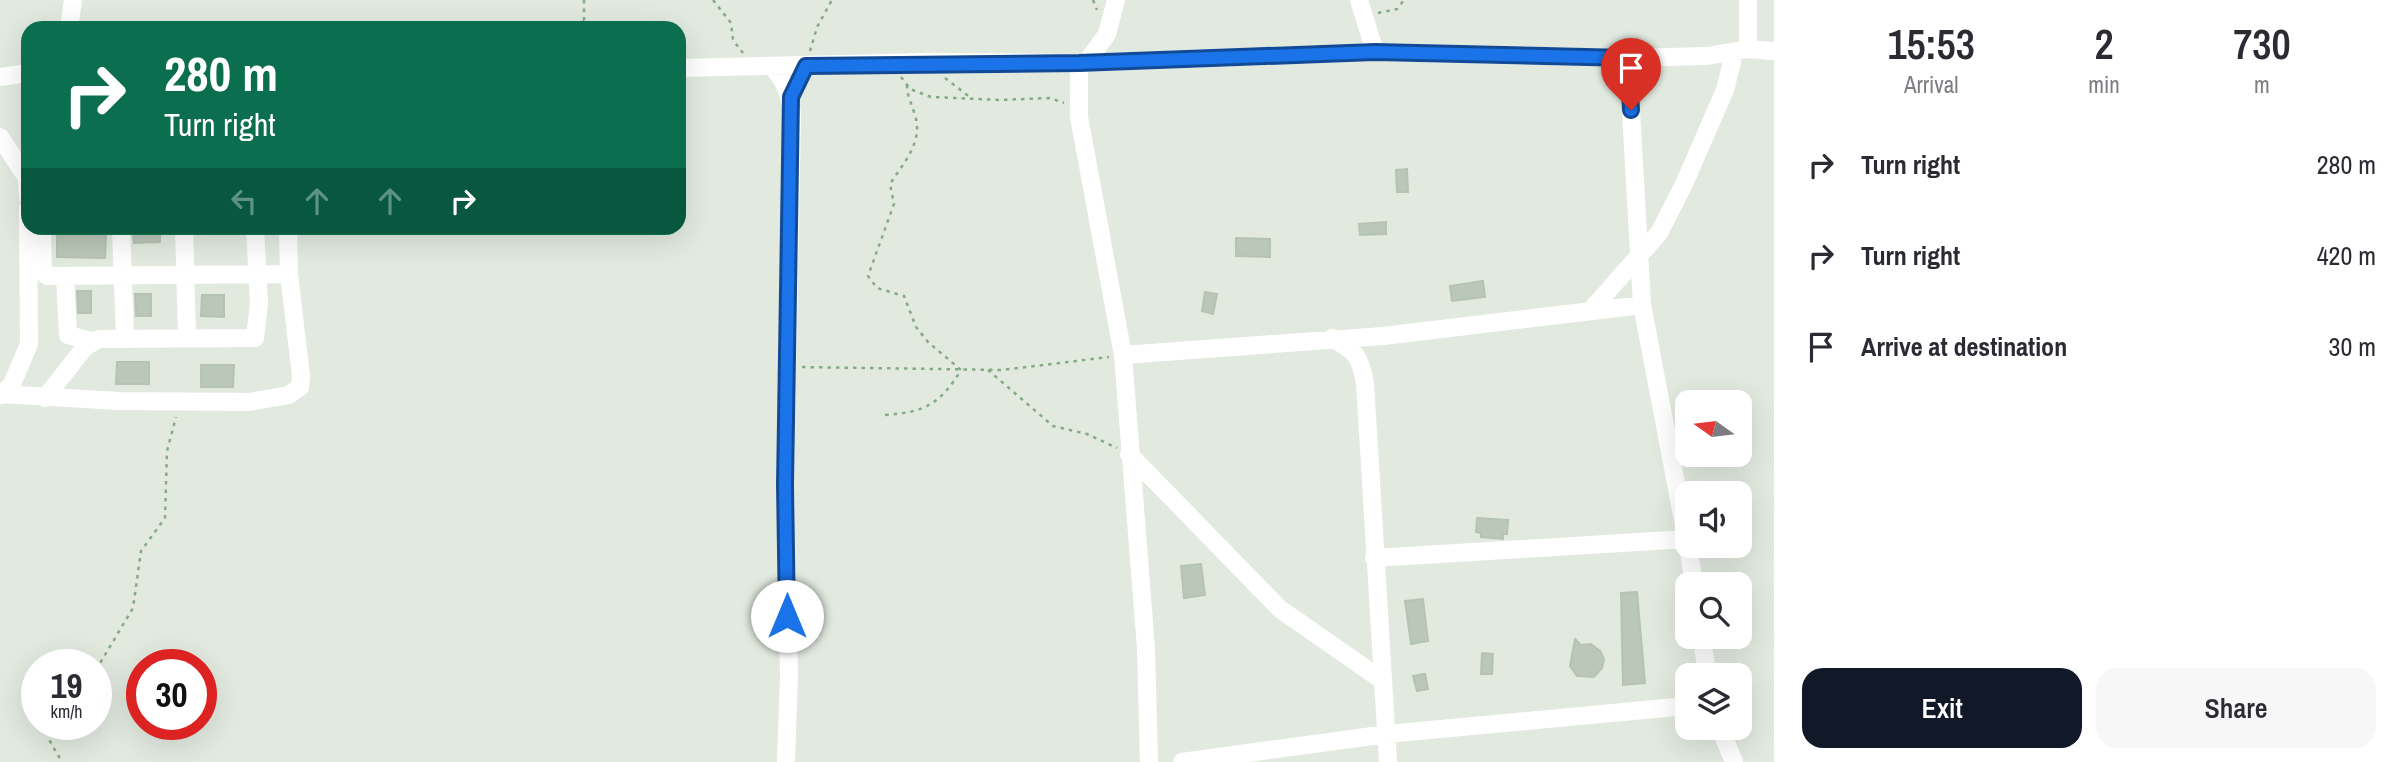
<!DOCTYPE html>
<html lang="en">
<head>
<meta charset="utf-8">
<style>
  body { margin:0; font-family:"Archivo Narrow",sans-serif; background:#f7f7f7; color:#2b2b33; height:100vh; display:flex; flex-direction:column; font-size:26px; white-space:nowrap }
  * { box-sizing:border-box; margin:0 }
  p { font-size:23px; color:#7c7c81 }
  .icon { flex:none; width:38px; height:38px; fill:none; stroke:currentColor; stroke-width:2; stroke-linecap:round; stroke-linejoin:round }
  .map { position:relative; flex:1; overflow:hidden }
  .panel { display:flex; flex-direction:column; background:#fff; width:630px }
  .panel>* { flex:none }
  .banner { position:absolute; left:21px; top:21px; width:665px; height:214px; border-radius:21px; box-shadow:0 7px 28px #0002; background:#0b6e4f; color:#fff; overflow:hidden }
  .needle { width:46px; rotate:284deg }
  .fabs { position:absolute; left:1675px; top:390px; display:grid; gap:14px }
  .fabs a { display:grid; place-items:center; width:77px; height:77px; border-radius:14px; background:#fff; box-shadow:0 7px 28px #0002; font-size:35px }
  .speed { position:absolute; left:21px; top:649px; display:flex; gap:14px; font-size:35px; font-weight:700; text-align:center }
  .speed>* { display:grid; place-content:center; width:91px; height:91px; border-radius:50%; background:#fff; box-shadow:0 7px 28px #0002; line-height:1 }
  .speed small { font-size:18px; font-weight:400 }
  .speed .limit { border:10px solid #d22; background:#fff; color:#111 }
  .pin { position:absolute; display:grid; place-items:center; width:60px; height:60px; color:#fff; margin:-72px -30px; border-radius:50% 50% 50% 0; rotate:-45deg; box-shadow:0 0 7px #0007 }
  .pin .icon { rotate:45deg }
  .me { position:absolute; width:77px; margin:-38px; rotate:0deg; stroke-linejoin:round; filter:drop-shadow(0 0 5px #0008) }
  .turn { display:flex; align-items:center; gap:24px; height:147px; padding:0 28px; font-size:32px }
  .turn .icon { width:91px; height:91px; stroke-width:2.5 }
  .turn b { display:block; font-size:49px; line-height:60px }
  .lanes { display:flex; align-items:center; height:66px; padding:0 28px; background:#0003; justify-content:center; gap:35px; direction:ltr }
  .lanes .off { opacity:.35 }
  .eta { display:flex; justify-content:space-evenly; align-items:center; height:119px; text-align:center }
  .eta b { font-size:42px; font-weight:600; line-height:49px }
  .cta { display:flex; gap:14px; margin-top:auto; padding:14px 28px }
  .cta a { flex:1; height:80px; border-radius:21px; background:#111827; color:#fff; font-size:28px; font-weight:600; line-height:80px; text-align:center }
  .cta a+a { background:#f7f7f7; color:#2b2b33 }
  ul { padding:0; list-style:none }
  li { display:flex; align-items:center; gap:21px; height:91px; padding:0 28px }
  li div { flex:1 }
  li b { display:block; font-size:26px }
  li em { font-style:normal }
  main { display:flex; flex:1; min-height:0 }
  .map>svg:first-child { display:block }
  .building { fill:#bbc7b9; stroke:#b5c3b4; stroke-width:2 }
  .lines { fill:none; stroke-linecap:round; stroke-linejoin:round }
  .path { stroke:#84ab84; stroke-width:2.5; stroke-dasharray:3.5 5; stroke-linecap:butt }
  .minor { stroke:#fff; stroke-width:18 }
  .route-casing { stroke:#114b97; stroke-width:18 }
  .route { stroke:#1a73e8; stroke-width:12 }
</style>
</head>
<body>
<main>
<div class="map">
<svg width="1774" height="762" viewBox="0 0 1774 762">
  <rect width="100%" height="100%" fill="#e2eae0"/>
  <path class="building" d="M1407 169 1408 192H1397L1396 170Z
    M1386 222V234L1360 235 1359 224Z
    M160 230V242L134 243 133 232Z
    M57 236H106L105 258 57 257Z
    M1236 238 1270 239V257L1236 256Z
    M1483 281 1485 297 1452 301 1450 286Z
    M77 291H91V313H78Z
    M1205 292 1217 294 1213 314 1202 311Z
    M135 294H151V316H136Z
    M202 295H224V317L201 316Z
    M117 362H149V384H116Z
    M201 365H234L233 387H201Z
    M1477 518 1508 520 1507 534H1503V539L1481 537V533L1476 532Z
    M1201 564 1205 595 1184 598 1181 566Z
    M1637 592 1645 683 1623 685 1621 593Z
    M1423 599 1428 641 1411 644 1405 601Z
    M1575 639 1581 645 1591 644 1600 651 1604 659 1602 668 1594 677 1577 676 1570 666Z
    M1482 653 1493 654 1492 674H1481Z
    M1425 674 1428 689 1417 691 1413 676Z"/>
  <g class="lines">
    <path class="path" d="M584 0V20L590 28
      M713 0 731 23 733 40 743 53
      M1093 0 1097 10
      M1378 13 1397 9 1404 0
      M810 51 817 27 832 0
      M901 77 910 89 931 97 1000 100 1050 98 1064 103
      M945 78 971 98
      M802 367 1002 370 1109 357
      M988 370 1053 426 1087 434 1117 448
      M885 415C926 412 940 404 961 370L928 342 916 327 904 296 877 288 868 276 894 204 890 184C904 162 925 141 914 112 911 102 907 96 907 85
      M96 670 133 608 141 551 165 518 167 451 176 417
      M50 724 48 738 62 762"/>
    <path class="minor" d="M1359 0 1375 52
      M69 28 73 0
      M1748 49V0
      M1628 58 1642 305 1687 541
      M1079 63V117L1123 355 1146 648 1149 762
      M1086 63 1107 34 1116 0
      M772 66C786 83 791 95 792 117L785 485 789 675 786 762
      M679 68 924 62 1079 63 1375 52 1628 58 1707 56 1748 49 1774 51
      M0 77 28 73
      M0 137 27 178 28 197
      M42 228 43 272 47 276 289 274
      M121 228 125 337
      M184 228 187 336
      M65 276 68 335 92 341
      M1592 309 1659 233 1684 184 1725 90 1734 53
      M1332 338C1356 351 1360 357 1365 383L1388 762
      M1123 355 1383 336 1642 305
      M0 394 119 401 249 402 289 395 300 387 301 376 289 274 288 228
      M2 395 12 384 29 344 28 208
      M45 398 85 347 99 339 255 338 259 304 255 228
      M1129 454 1280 609 1382 680
      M1688 546 1694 584
      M1374 558 1687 539
      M1702 637 1707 676
      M1720 728 1734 762
      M1182 762 1387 734 1687 706"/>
  </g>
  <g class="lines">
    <defs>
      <path id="route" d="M787 616 785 485 791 97 806 66 1079 63 1375 52 1628 58 1631 110"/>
    </defs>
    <use href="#route" class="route-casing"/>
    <use href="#route" class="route"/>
  </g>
</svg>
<div class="fabs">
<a><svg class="needle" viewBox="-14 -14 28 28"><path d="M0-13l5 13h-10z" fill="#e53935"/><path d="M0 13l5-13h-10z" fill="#7c7c81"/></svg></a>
<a><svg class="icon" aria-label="sound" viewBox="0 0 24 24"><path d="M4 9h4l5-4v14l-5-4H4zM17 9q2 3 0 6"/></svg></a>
<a><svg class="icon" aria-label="search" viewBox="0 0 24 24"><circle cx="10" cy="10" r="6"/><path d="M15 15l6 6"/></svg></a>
<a><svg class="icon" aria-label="layers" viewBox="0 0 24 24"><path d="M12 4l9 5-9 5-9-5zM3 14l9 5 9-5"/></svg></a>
</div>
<div class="speed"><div>19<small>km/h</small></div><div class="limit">30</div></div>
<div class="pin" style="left:1631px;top:110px;background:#d93025"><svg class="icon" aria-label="arrive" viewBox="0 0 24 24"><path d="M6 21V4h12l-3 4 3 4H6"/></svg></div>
<svg class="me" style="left:787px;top:616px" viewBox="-20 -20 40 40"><circle r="19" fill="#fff"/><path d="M0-13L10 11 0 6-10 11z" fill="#1a73e8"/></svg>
<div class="banner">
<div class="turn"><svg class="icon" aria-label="right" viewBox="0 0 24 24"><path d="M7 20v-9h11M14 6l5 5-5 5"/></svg><div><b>280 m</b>Turn right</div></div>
<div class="lanes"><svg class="icon off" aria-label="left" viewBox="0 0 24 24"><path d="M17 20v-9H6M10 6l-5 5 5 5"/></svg><svg class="icon off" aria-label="ahead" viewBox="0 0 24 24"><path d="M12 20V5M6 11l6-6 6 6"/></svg><svg class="icon off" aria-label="ahead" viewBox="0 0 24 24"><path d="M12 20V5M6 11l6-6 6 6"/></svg><svg class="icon" aria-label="right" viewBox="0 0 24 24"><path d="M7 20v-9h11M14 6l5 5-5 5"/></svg></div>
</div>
</div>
<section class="panel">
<div class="eta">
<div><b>15:53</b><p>Arrival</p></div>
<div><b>2</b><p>min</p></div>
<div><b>730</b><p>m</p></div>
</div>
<ul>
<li><svg class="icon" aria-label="right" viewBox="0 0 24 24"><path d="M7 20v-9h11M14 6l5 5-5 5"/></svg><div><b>Turn right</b></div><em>280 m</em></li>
<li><svg class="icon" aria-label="right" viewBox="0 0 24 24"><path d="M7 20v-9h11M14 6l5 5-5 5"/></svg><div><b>Turn right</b></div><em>420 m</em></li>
<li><svg class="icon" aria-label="arrive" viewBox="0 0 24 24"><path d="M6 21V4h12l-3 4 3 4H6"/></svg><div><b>Arrive at destination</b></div><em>30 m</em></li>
</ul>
<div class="cta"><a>Exit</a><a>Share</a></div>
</section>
</main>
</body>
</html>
